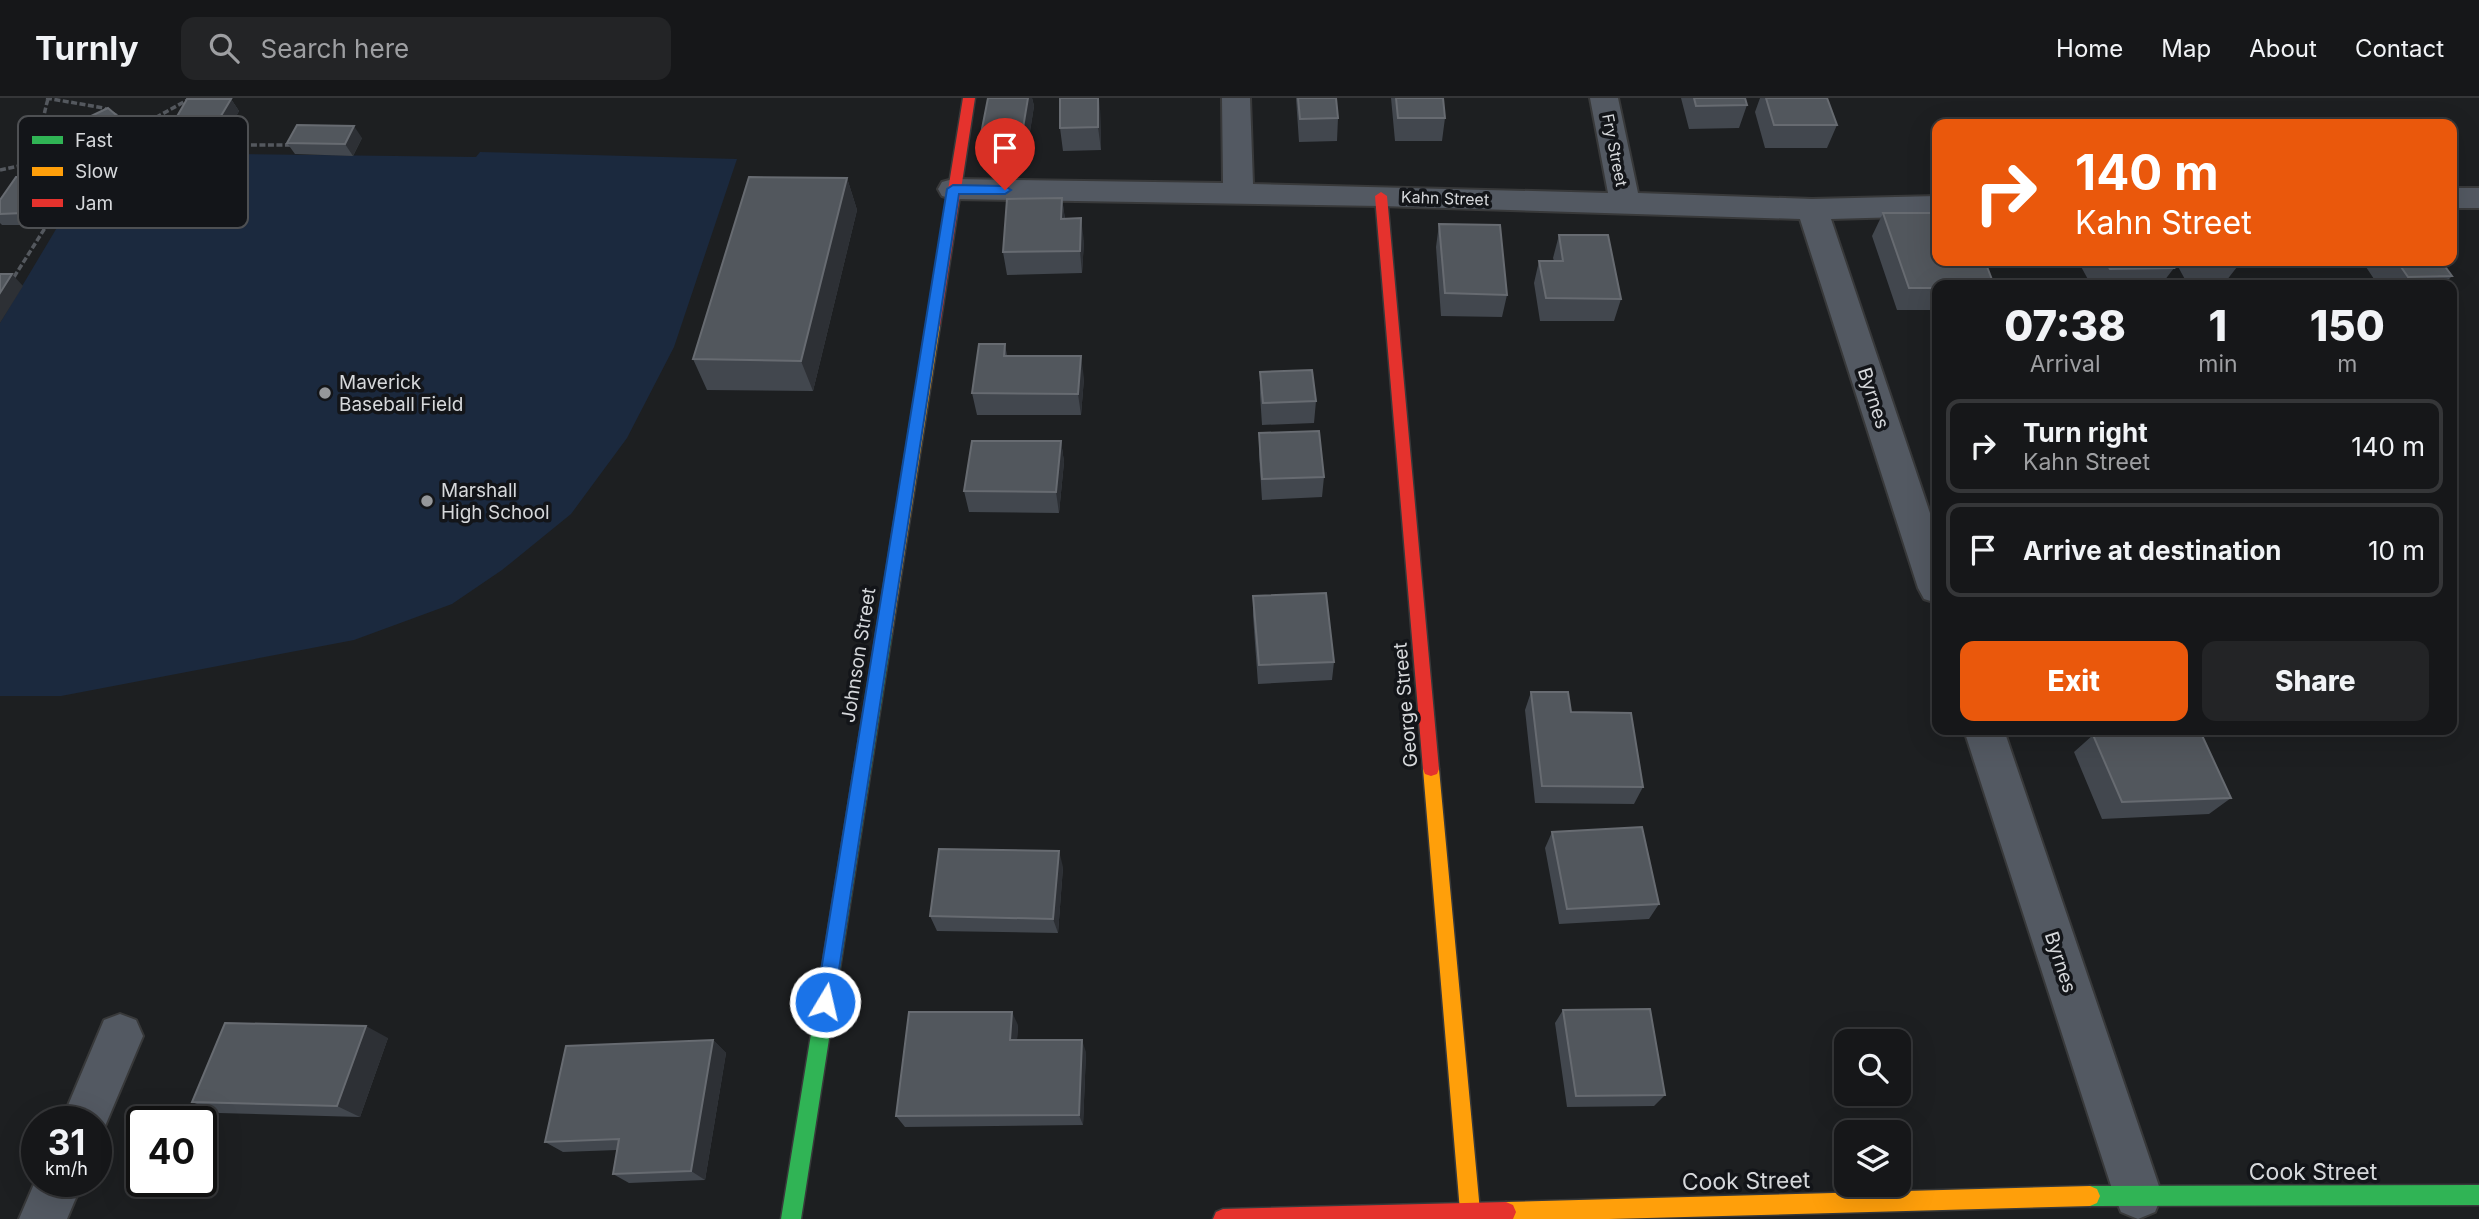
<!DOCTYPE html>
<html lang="en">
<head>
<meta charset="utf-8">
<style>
  body { margin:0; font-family:Inter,sans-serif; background:#232426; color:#f1f3f6; height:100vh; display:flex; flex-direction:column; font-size:26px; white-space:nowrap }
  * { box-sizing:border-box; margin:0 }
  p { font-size:23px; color:#9e9fa2 }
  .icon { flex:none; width:38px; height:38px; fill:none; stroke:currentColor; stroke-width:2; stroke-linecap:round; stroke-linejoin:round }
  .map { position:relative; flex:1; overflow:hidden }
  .side { position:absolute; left:1932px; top:182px; width:525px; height:455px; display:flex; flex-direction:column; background:#161719; border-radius:14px; box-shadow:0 7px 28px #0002,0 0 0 2px #353638 }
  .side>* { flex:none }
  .top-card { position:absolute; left:1932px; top:21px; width:525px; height:147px; border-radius:14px; box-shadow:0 7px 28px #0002,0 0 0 2px #353638; background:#ea580c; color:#fff; overflow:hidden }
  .buttons { position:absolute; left:1834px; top:931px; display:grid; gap:14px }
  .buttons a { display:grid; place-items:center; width:77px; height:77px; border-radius:14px; background:#161719; box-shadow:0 7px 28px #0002,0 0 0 2px #353638; font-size:35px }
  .speed { position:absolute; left:21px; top:1008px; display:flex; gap:14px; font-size:35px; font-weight:700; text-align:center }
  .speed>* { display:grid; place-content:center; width:91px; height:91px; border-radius:50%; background:#161719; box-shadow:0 7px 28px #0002,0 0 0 2px #353638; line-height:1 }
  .speed small { font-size:18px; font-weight:400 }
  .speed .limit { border:4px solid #111; border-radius:10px; background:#fff; color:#111 }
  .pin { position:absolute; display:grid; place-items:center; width:60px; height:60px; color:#fff; margin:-72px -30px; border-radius:50% 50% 50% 0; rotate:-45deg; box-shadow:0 0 7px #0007 }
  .pin .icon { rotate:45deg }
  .me { position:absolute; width:77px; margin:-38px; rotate:9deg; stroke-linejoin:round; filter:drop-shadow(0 0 5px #0008) }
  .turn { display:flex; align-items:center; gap:24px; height:147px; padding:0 28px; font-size:32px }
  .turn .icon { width:91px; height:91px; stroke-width:2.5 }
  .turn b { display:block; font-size:49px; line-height:60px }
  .eta { display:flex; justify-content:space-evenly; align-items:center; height:119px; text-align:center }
  .eta b { font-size:42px; font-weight:800; line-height:49px }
  .button { display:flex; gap:14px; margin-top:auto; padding:14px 28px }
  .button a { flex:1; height:80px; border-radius:14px; background:#ea580c; color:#fff; font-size:28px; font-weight:800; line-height:80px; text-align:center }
  .button a+a { background:#232426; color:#f1f3f6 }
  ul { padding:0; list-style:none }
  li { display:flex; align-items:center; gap:21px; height:94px; margin:0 14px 10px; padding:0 14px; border:4px solid #353638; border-radius:14px }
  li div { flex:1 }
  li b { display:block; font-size:26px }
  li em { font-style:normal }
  header { display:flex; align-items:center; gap:42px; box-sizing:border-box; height:98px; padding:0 35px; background:#161719; border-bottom:2px solid #353638 }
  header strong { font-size:33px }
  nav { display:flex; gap:38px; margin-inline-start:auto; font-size:24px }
  .search { width:490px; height:63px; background:#232426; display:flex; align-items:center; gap:18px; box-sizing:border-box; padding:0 24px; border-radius:14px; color:#9e9fa2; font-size:26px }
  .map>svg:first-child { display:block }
  .green { fill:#1b293e }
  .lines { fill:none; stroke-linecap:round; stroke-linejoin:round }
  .street-casing { stroke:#38393a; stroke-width:4 }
  .fast-casing { stroke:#38393a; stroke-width:3 }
  .slow-casing { stroke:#38393a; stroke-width:3 }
  .jam-casing { stroke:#38393a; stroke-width:3 }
  .path { stroke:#54585e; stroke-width:3.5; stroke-dasharray:6 2.5; stroke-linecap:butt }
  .street { fill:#535962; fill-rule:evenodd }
  .fast { fill:#30b455; fill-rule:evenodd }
  .slow { fill:#ff9f0a; fill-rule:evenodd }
  .jam { fill:#e5322d; fill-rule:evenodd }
  .wall { fill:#42474e }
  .shaded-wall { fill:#2d3035 }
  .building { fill:#52575d; stroke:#676b71; stroke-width:2 }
  .route { fill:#1a73e8; stroke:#114b97; stroke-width:2 }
  .poi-dot { fill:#95979a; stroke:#131519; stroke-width:2.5 }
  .labels { text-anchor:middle; stroke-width:7; stroke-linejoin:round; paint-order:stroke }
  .far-street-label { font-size:16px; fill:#d6d8db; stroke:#131519 }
  .poi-label { font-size:19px; fill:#d6d8db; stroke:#131519; text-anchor:start }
  .street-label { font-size:19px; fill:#d6d8db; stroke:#131519 }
  .near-street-label { font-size:23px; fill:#d6d8db; stroke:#131519 }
  .key { fill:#131519; stroke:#4e5053; stroke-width:2 }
  .key-label { font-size:19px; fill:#d6d8db }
</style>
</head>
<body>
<header>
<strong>Turnly</strong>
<div class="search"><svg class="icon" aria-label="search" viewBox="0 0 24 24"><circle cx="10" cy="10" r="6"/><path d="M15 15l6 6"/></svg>Search here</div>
<nav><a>Home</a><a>Map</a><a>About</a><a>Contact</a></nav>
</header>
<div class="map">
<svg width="2479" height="1121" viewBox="0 0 2479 1121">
  <rect width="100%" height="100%" fill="#1d1f21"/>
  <path class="green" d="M480 54 737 61 674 249 627 340 571 416 502 472 452 506 354 542 61 598H0V225L83 86 162 55 476 59Z"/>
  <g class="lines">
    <defs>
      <path id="street" d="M1222 0H1250L1253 86 1608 95 1590 0H1618L1638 95 1812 101 1937 98V118L1831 121 1937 436V505L1924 501 1918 490 1800 121 1381 108 953 101 942 98 938 91 942 84 953 81 1223 85Z
        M2452 90H2479V110H2452Z
        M1964 632H2004L2162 1097 2155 1114 2138 1121 2121 1114 2114 1097Z
        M120 916 136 922 143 938 100 1040 96 1042V1024H61L104 922Z
        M37 1079V1083H83L67 1121H19Z"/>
      <path id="fast" d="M884 529 890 531 892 536 801 1121H781L876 536 878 531Z
        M2479 1087V1107L2090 1108 2083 1105 2080 1098 2083 1091 2090 1088Z"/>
      <path id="slow" d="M933 223 940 228 892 536 890 541H878L876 536 926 228Z
        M1431 664 1437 666 1439 671 1480 1113 1474 1121 1463 1120 1460 1113 1423 671 1425 666Z
        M2090 1088 2097 1091 2100 1098 2097 1105 2090 1108 1609 1121H1499L1496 1114 1499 1107 1506 1104Z"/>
      <path id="jam" d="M963 0H975L940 228 933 233 926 228Z
        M1381 94 1387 98 1439 671 1437 676 1431 678 1425 676 1423 671 1375 98Z
        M1506 1104 1513 1107 1516 1114 1513 1121H1213L1216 1114 1223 1111Z"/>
    </defs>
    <use href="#street" class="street-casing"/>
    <use href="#fast" class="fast-casing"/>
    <use href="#slow" class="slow-casing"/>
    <use href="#jam" class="jam-casing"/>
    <path class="path" d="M46 0 104 10 137 30 191 0
      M48 1C36 42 45 54 76 81L151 42 137 30
      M151 42 156 47H292
      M0 72 51 61
      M14 179 76 81"/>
    <use href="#street" class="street"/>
    <use href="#fast" class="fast"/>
    <use href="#slow" class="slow"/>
    <use href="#jam" class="jam"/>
  </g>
  <path class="wall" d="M988 0H1032L1034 8 1025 65 984 64 980 41Z
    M1296 0H1336L1338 20 1337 43 1299 44Z
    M1391 0H1443L1445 20 1442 43H1395Z
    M1681 0H1745L1747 7 1739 30 1689 31Z
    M1760 0H1827L1837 27 1827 50H1765L1755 14Z
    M231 1 239 13 224 40H180L171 29Z
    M1100 10 1101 52 1063 53 1060 30Z
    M362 40 353 58 295 56 287 45Z
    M48 79 58 91 34 127H2L0 125V102Z
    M847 80 857 112 813 293 707 292 693 261Z
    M1062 100 1065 121 1084 143 1082 175 1007 177 1003 154Z
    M1883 115 1959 166 1937 187V212H1897L1872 138Z
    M1439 126 1507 197 1502 219 1441 218 1436 149Z
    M1559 137 1621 201 1614 223H1540L1534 185 1539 163H1554L1553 160Z
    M2078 163H2170L2174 170 2161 187H2091Z
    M2175 163H2233L2237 169 2223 187H2188Z
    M2362 163H2441L2452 178 2443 187H2378Z
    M1005 246 1007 258 1084 280 1081 317H977L972 295Z
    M1260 274 1316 303 1314 325 1262 327 1260 296Z
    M1259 335 1324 379 1322 399 1262 402 1259 357Z
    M1061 343 1064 364 1059 415 969 414 964 393Z
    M1253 498 1334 564 1332 582 1258 586 1253 518Z
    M1531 594 1571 614 1643 689 1634 706 1535 705 1525 612Z
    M2093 637 2231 700 2209 716 2102 721 2074 654Z
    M1552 734 1659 806 1649 821 1559 826 1545 750Z
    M1063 769 1058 835 937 833 930 818Z
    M1563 912 1665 997 1654 1008 1567 1009 1555 925Z
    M1018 927 1017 942 1086 954 1083 1027 905 1029 896 1018Z
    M388 940 360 1019 219 1015 192 1004Z
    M713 942 726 955 705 1082 629 1085 613 1076 617 1052 563 1054 545 1044Z"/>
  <path class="shaded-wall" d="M1028 0H1032L1034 8 1025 65 1021 42Z
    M1098 0H1099L1100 10 1101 52 1098 29Z
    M231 1 239 13 224 40 215 28Z
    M123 23 132 35 79 61 68 49Z
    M354 28 362 40 353 58 345 46Z
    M48 79 58 91 34 127 23 115Z
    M847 80 857 112 813 293 801 263Z
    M1062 100 1065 123 1061 121Z
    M1081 120 1084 143 1082 175 1080 153Z
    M12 176 23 188 0 225V195Z
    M1081 258 1084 280 1081 317 1078 296Z
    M1061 343 1064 364 1059 415 1056 394Z
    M1059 753 1063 769 1058 835 1053 821Z
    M1012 914 1018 927 1016 954 1010 942Z
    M366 928 388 940 360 1019 337 1008Z
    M713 942 726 955 705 1082 691 1073Z
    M1082 942 1086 954 1083 1027 1079 1017Z"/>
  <path class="building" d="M988 0H1028L1021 42 980 41Z
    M1060 0H1098V29L1060 30Z
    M1298 0H1336L1338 20 1300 21Z
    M1396 0H1443L1445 20H1398Z
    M1694 0H1745L1747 7 1696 8Z
    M1766 0H1827L1837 27H1774Z
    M187 1H231L215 28 171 29Z
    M108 10 123 23 68 49 55 35Z
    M297 27 354 28 345 46 287 45Z
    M16 79H48L23 115 0 116V102Z
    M749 79 847 80 801 263 693 261Z
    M1062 100 1061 121 1081 120 1080 153 1003 154 1007 101Z
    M1883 115H1937V163H1958L1959 166H1986L1994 187H1937V190H1909Z
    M1439 126 1500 127 1507 197 1445 195Z
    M1559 137H1608L1621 201 1546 200 1539 163H1563Z
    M2105 163H2170L2174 170 2110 171Z
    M2204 163H2233L2237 169H2207Z
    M2397 163H2441L2452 178 2408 179Z
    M0 176H12L0 195Z
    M979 246H1005L1004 258H1081L1078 296 972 295Z
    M1312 272 1316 303 1263 305 1260 274Z
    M1319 333 1324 379 1262 381 1259 335Z
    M972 343H1061L1056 394 964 393Z
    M1326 495 1334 564 1259 567 1253 498Z
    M1531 594H1568L1571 614 1631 615 1643 689 1542 688Z
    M2200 633 2231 700 2122 704 2093 637Z
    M1642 729 1659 806 1567 811 1552 734Z
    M939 751 1059 753 1053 821 930 818Z
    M1650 911 1665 997 1576 998 1563 912Z
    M909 914H1012L1010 942H1082L1079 1017 896 1018Z
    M225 925 366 928 337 1008 192 1004Z
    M713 942 691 1073 613 1076 619 1041 545 1044 566 948Z"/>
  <path class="route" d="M953 87 1005 88 1011 92 1005 96H959L834 904 831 911 825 913 818 911 816 904 947 91Z"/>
  <g class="poi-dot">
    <circle cx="325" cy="295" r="7"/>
    <circle cx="427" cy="403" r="7"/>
  </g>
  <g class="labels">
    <g class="far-street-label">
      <text transform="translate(1615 52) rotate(79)" y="6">Fry Street</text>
      <text transform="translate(1445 100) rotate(2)" y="6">Kahn Street</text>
    </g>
    <g class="poi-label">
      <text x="339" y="291">Maverick<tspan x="339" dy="22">Baseball Field</tspan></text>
      <text x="441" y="399">Marshall<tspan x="441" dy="22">High School</tspan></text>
    </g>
    <g class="street-label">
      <text transform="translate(1874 300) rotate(72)" y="7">Byrnes</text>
      <text transform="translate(858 557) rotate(-81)" y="7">Johnson Street</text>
      <text transform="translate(1405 607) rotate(-95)" y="7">George Street</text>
      <text transform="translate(2061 864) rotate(72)" y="7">Byrnes</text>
    </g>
    <g class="near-street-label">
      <text x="2313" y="1082">Cook Street</text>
      <text transform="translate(1746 1083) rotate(-1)" y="8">Cook Street</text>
    </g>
  </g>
  <rect x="18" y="18" width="230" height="112" rx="10" class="key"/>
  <rect x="32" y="38" width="31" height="8" fill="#30b455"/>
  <rect x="32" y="69" width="31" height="9" fill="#ff9f0a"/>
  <rect x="32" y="101" width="31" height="8" fill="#e5322d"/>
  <g class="key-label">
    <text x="75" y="49">Fast</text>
    <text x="75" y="80">Slow</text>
    <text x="75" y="112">Jam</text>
  </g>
</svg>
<div class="buttons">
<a><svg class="icon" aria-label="search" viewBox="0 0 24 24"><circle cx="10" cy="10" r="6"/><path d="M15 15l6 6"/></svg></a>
<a><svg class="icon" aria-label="layers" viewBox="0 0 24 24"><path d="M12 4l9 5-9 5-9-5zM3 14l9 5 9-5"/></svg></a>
</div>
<div class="speed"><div>31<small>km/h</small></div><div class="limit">40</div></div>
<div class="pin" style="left:1005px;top:92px;background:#d93025"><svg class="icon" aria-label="arrive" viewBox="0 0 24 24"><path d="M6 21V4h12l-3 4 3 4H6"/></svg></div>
<svg class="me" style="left:825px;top:904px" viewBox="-20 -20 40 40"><circle r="17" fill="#1a73e8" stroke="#fff" stroke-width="3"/><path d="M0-11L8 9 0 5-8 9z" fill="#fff"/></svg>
<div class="top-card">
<div class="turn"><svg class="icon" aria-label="right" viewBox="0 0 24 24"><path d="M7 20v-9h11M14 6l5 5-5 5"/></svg><div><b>140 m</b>Kahn Street</div></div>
</div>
<section class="side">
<div class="eta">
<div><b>07:38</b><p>Arrival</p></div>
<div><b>1</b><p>min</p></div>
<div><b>150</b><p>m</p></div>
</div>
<ul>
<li><svg class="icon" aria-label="right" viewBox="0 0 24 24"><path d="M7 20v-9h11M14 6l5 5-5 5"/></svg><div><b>Turn right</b><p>Kahn Street</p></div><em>140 m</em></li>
<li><svg class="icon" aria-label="arrive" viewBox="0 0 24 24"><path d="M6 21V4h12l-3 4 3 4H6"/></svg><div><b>Arrive at destination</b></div><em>10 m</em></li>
</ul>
<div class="button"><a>Exit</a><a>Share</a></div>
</section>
</div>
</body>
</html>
